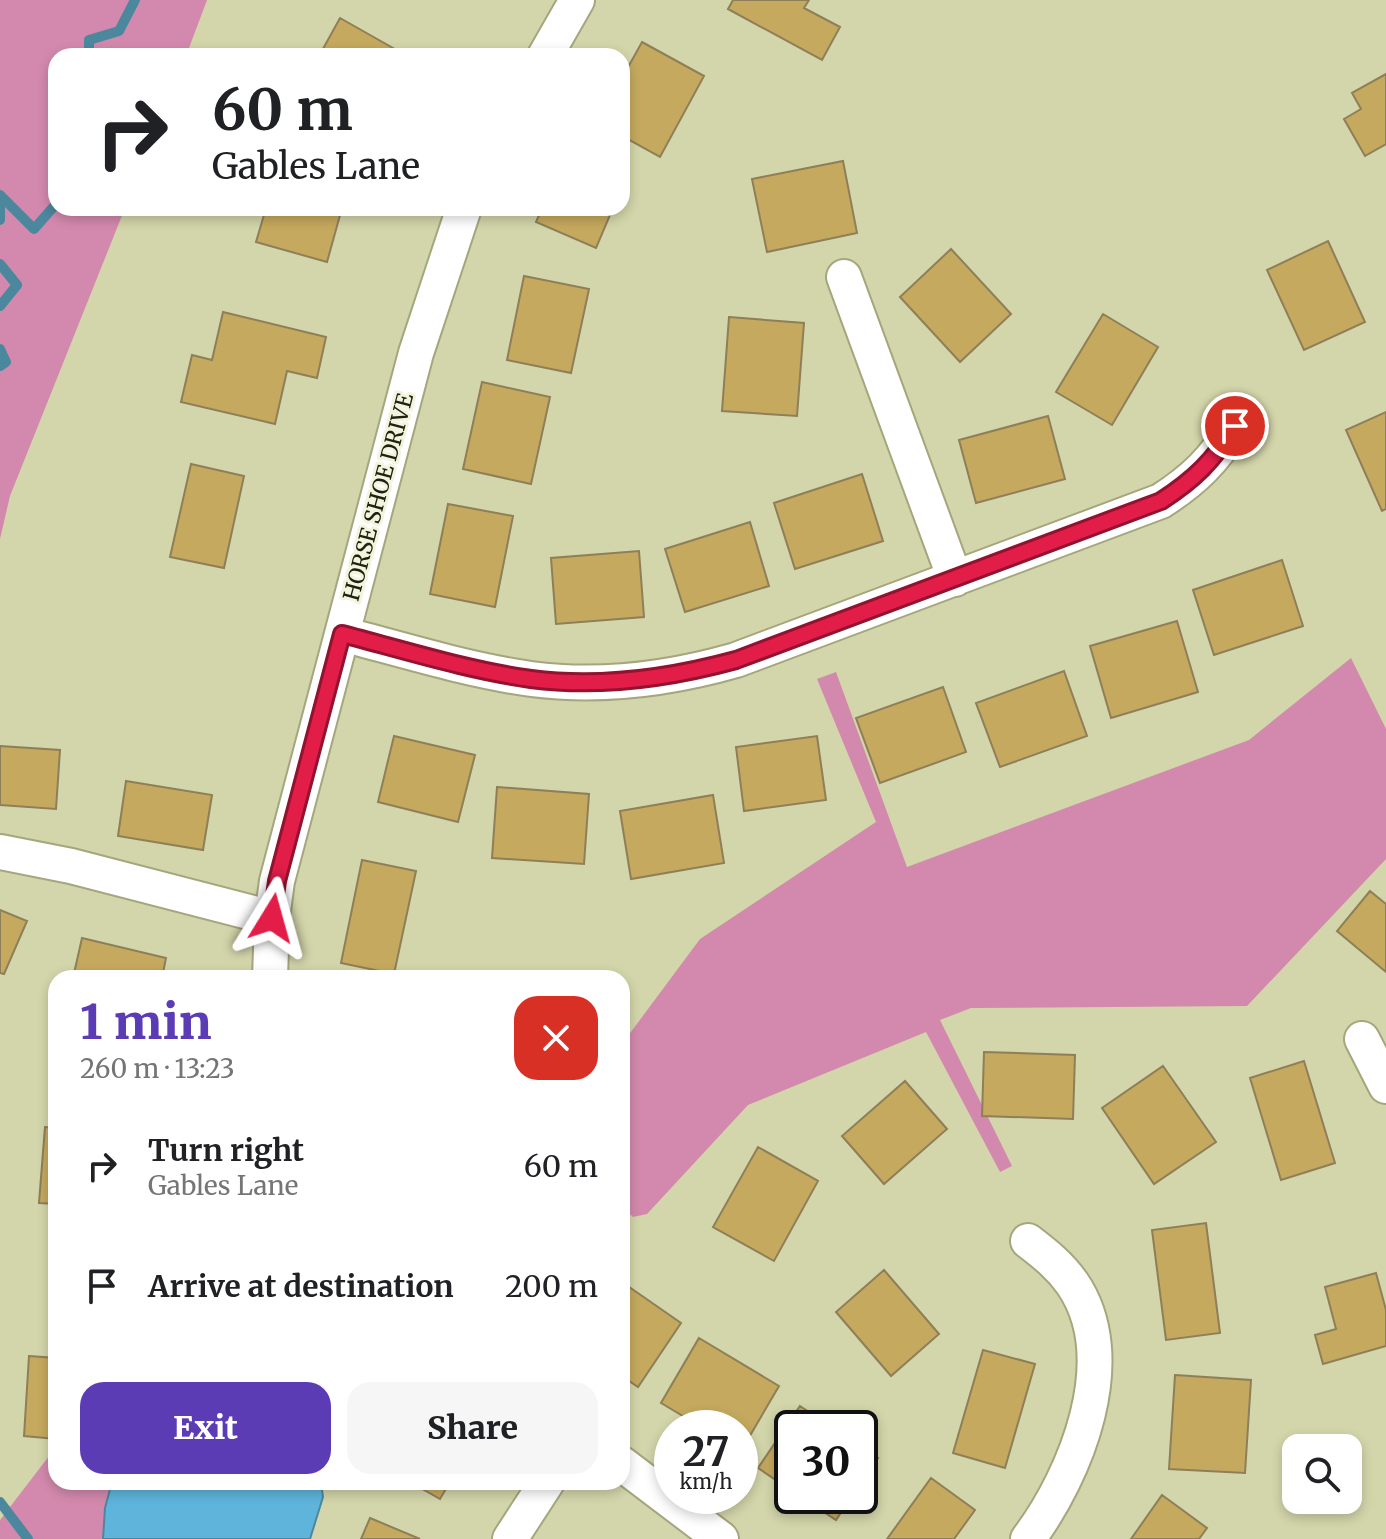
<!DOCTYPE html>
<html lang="en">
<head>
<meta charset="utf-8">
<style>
  body { margin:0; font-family:Merriweather,serif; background:#f6f6f6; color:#202124; height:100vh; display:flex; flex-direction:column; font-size:30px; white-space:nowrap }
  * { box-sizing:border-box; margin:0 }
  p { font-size:26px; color:#757577 }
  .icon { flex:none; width:44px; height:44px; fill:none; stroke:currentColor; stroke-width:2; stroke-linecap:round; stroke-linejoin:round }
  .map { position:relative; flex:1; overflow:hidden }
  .details { position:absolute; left:48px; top:970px; width:582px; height:520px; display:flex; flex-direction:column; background:#fff; border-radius:24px; box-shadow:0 4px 12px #0003 }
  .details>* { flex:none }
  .top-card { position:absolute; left:48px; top:48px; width:582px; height:168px; border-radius:24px; box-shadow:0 4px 12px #0003; background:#fff; color:#202124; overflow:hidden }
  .tools { position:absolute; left:1282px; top:1434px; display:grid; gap:16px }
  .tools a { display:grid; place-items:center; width:80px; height:80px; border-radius:16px; background:#fff; box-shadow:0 4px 12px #0003; font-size:40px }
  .speed { position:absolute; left:654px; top:1410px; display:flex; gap:16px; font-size:40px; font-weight:700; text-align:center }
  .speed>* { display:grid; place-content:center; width:104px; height:104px; border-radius:50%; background:#fff; box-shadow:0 4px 12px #0003; line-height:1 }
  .speed small { font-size:20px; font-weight:400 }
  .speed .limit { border:4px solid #111; border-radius:12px; background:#fff; color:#111 }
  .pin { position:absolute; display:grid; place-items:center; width:68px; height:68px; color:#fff; margin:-34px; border:4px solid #fff; border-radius:50%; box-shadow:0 2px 8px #0007 }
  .me { position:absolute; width:88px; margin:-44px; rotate:8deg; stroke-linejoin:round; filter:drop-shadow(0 0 6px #0008) }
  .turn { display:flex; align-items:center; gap:28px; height:168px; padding:0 32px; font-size:36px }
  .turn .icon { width:104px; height:104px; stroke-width:2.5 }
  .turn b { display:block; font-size:56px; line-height:68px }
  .round { display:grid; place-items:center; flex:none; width:84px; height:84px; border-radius:24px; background:#f6f6f6 }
  .overview { display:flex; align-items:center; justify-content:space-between; height:136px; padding:0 32px }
  h1 { font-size:48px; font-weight:800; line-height:60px; color:#5c3cb5 }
  .button { display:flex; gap:16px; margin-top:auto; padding:16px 32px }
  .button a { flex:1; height:92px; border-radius:24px; background:#5c3cb5; color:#fff; font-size:32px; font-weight:800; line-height:92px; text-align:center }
  .button a+a { background:#f6f6f6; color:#202124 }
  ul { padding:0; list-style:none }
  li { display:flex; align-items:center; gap:24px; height:120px; padding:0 32px }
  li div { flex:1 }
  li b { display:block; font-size:30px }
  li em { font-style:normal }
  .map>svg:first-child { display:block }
  .forest { fill:#d389ad }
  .water { fill:#5eb4db; stroke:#4b889e; stroke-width:2 }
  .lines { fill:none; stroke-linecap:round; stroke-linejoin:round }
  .stream { stroke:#4b889e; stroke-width:10 }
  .building { fill:#c5a95e; stroke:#8e7f59; stroke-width:2 }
  .minor-casing { stroke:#a5a67d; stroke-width:38 }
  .minor { stroke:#fff; stroke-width:34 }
  .route-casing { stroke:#92132f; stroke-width:20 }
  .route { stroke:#e11d48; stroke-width:14 }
  .labels { text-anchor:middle; stroke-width:6; stroke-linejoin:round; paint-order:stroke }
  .street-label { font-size:22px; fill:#202111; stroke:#f2f4de }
</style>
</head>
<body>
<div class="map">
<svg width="1386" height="1539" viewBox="0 0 1386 1539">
  <rect width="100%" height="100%" fill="#d3d5aa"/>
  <path class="forest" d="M0 0H207L186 56H56V208H125L10 496 0 539Z
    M1351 658 1386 729V859L1247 1006 971 1008 940 1020 1012 1166 1000 1172 926 1032 748 1105 647 1214 633 1217 622 1207V1044L700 939 876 822 817 679 836 672 907 867 1249 740Z
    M56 1447V1482H324L304 1539H0V1520Z"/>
  <path class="water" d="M112 1482H321L323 1497 310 1539H103L105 1508Z"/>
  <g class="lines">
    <path class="stream" d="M89 56V40L119 31 135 0
      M0 220V195L34 229 56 204
      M0 264 17 285 0 306
      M0 349 6 362 0 366
      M0 1502 28 1539"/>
  </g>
  <path class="building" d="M733 0H809L804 8 840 27 822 60 728 9Z
    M340 18 407 56H319Z
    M642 42 704 76 660 157 622 136V78Z
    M1386 74V144L1365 156 1344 119 1361 109 1352 93Z
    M843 161 857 233 767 252 752 179Z
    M266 208H342L327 262 256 242Z
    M542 208H613L596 248 536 222Z
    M1328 241 1365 322 1304 350 1267 270Z
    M951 249 1011 314 960 362 900 297Z
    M524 276 589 289 571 373 507 360Z
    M223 312 326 337 317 378 287 371 275 424 181 402 192 355 212 360Z
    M1103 314 1158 347 1112 425 1056 392Z
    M729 317 804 323 797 416 722 411Z
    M482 382 550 397 531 484 463 469Z
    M1386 412V509L1382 511 1346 430Z
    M1048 416 1065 479 976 503 959 440Z
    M191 464 244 476 224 568 170 557Z
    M862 474 883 541 795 569 774 503Z
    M448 504 513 516 495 607 430 594Z
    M750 522 769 586 685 612 665 549Z
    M639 551 644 617 556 624 551 558Z
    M1282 560 1303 626 1214 655 1193 590Z
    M1177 621 1198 692 1111 718 1090 646Z
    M1064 671 1087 736 1000 767 976 703Z
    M943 687 966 752 880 783 856 718Z
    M394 736 475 755 458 822 378 802Z
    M817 736 826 800 744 811 736 747Z
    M0 746 60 750 56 809 0 805Z
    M126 781 212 795 203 850 118 836Z
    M497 787 589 794 584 864 492 858Z
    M713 795 724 863 631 879 620 811Z
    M362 860 416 871 394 974 341 963Z
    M1370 891 1386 904V972L1337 931Z
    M0 910 27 921 4 974 0 973Z
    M82 938 166 958 162 978H73Z
    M984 1052 1075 1055 1073 1119 982 1116Z
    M1304 1061 1335 1163 1281 1180 1250 1078Z
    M1163 1066 1216 1142 1154 1184 1102 1108Z
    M905 1081 947 1129 884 1184 842 1136Z
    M45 1127 56 1128V1204L39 1203Z
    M758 1147 818 1181 774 1261 713 1227Z
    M1206 1223 1220 1333 1166 1340 1152 1230Z
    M884 1270 939 1334 891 1376 836 1312Z
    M1376 1273 1386 1310V1346L1323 1364 1315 1335 1336 1329 1325 1287Z
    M622 1282 681 1323 638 1387 622 1376Z
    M699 1338 779 1386 741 1451 740 1428H703L661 1403Z
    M983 1350 1035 1364 1005 1468 953 1453Z
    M29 1356 56 1358V1439L24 1436Z
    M1175 1375 1251 1380 1245 1473 1169 1469Z
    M800 1406 833 1428H792V1491L758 1468Z
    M860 1446 878 1458 860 1484Z
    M931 1478 975 1510 954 1539H887Z
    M410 1482H450L440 1499Z
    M1162 1495 1207 1528 1199 1539H1131Z
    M800 1496H852L836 1520Z
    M370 1518 420 1539H361Z"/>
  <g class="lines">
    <defs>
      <path id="minor" d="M545 56 577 0
        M844 277 955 579
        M342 634C404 650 467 670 531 679 600 688 670 679 736 660L1161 501C1195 479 1214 460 1235 426
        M0 852 71 866 272 918
        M270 978 272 918 277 881 416 353 464 208
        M1362 1039 1386 1086
        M622 1464 721 1539
        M510 1539 547 1482
        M1028 1539C1076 1475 1124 1358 1072 1283 1060 1266 1045 1254 1028 1241"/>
    </defs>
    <use href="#minor" class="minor-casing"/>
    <use href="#minor" class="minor"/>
  </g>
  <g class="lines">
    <defs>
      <path id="route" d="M272 918 277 881 342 634C404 650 467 670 531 679 600 688 670 678 736 660L1161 501C1195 479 1213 461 1235 426"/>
    </defs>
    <use href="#route" class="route-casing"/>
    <use href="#route" class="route"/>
  </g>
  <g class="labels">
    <g class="street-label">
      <text transform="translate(378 497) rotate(-75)" y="8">HORSE SHOE DRIVE</text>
    </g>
  </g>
</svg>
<div class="tools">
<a><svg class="icon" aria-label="search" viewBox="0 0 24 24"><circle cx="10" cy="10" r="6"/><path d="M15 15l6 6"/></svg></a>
</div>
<div class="speed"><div>27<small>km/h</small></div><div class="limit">30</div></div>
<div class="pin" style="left:1235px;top:426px;background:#d93025"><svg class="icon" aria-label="arrive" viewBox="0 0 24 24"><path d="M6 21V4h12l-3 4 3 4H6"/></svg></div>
<svg class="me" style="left:272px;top:918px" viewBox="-20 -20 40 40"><path d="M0-17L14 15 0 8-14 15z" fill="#e11d48" stroke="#fff" stroke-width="4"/></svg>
<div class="top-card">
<div class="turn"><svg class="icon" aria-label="right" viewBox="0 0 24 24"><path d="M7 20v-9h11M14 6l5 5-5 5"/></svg><div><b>60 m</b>Gables Lane</div></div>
</div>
<section class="details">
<div class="overview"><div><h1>1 min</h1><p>260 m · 13:23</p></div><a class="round" style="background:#d93025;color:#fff"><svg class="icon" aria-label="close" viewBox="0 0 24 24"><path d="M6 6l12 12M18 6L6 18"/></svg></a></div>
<ul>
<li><svg class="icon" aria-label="right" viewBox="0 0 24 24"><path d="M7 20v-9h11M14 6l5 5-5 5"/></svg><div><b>Turn right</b><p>Gables Lane</p></div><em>60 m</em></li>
<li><svg class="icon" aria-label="arrive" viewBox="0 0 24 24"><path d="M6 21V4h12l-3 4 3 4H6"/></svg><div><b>Arrive at destination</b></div><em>200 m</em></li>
</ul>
<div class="button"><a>Exit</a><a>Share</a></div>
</section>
</div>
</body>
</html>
